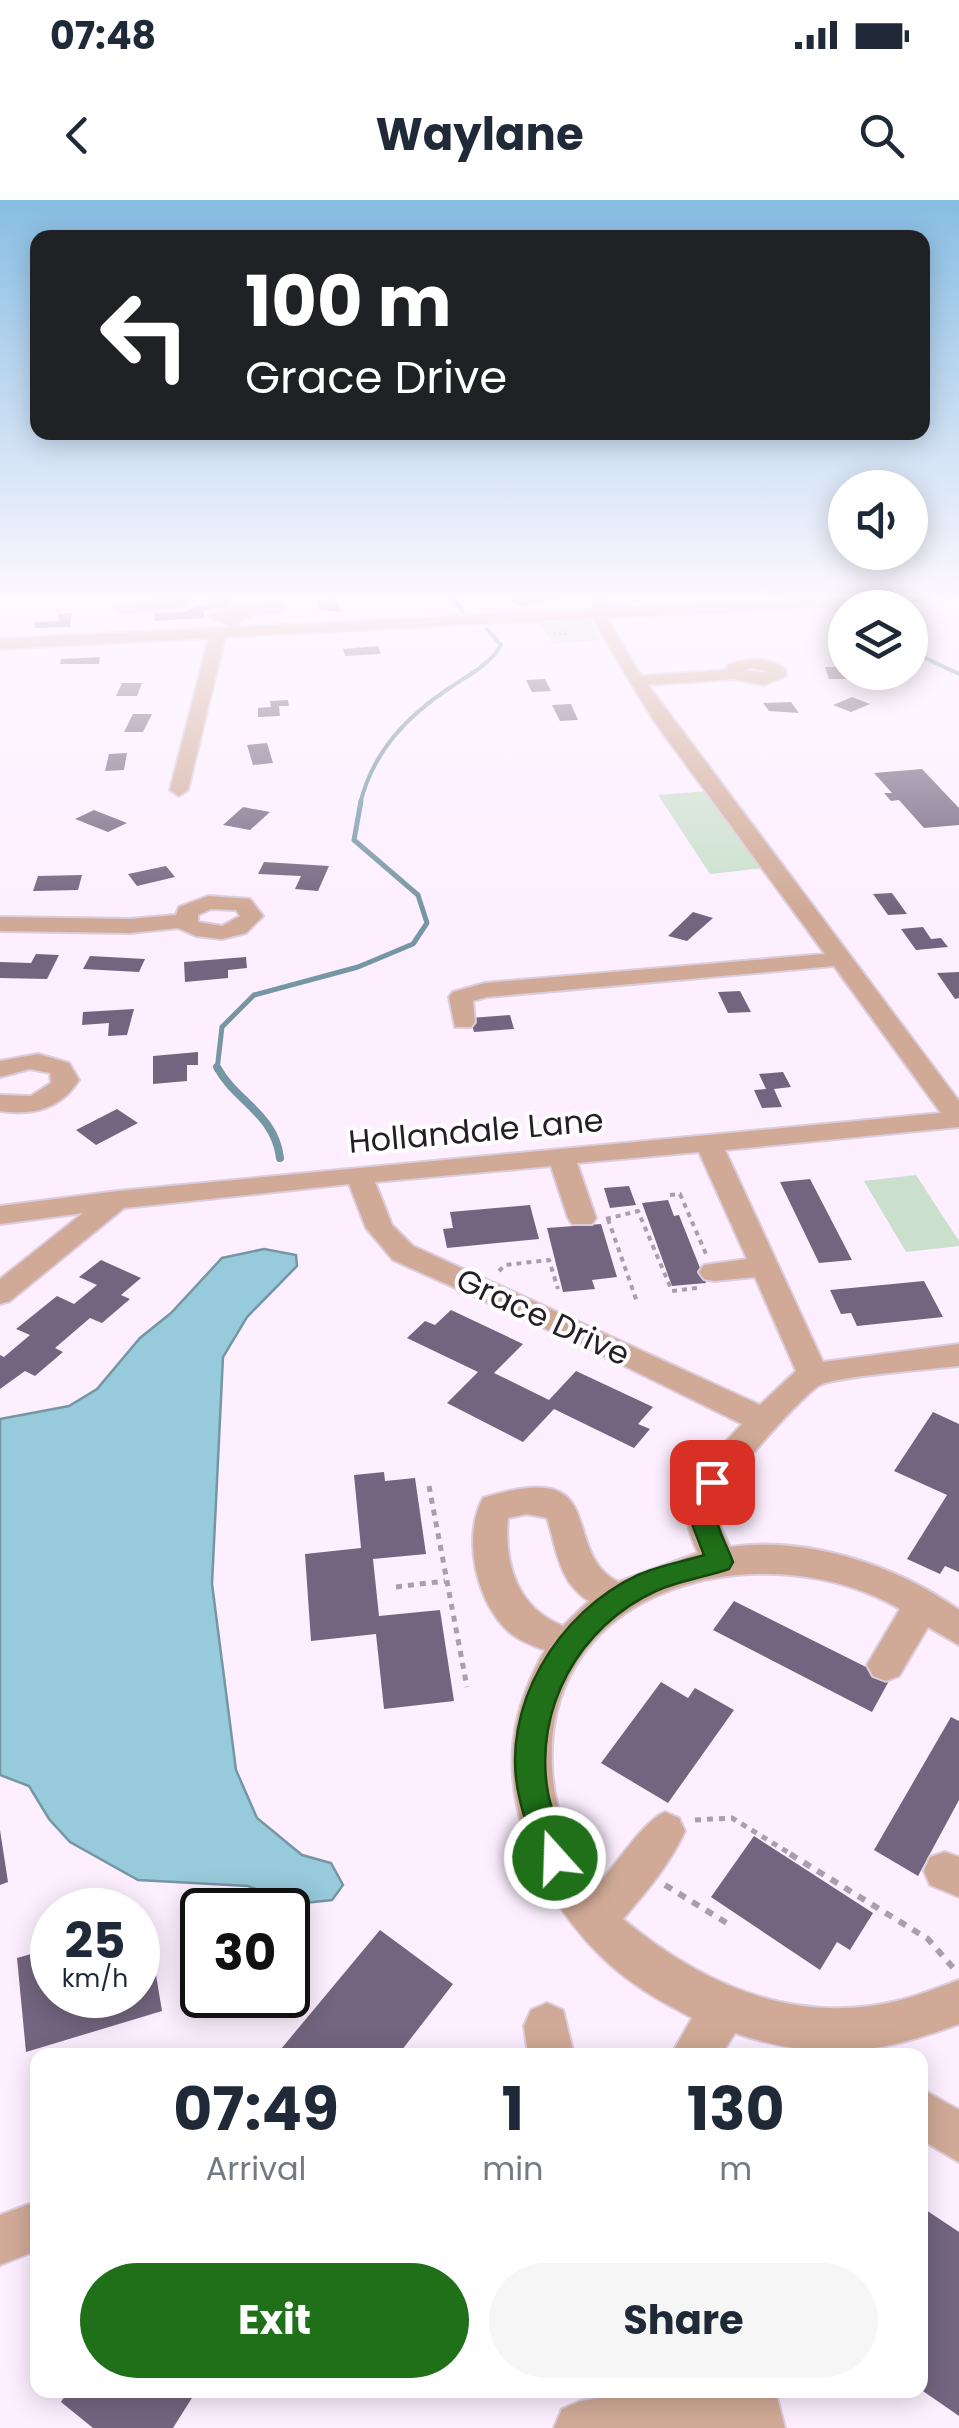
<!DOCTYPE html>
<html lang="en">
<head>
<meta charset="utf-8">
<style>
  body { margin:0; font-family:Poppins,sans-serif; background:#f6f6f7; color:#1f2937; height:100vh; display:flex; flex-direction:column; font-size:38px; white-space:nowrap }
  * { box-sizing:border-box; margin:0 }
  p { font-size:32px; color:#747a83 }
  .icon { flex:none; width:55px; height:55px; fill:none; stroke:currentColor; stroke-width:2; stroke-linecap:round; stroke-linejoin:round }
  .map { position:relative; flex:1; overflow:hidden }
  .drawer { position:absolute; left:30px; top:1848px; width:898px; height:350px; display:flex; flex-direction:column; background:#fff; border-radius:20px; box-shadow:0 5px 25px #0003 }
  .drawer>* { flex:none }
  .hud { position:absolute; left:30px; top:30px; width:900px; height:210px; border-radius:20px; box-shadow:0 5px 25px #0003; background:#202124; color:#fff; overflow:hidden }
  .controls { position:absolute; left:828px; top:270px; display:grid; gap:20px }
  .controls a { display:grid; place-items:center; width:100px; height:100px; border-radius:50%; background:#fff; box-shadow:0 5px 25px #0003; font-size:50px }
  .speed { position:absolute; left:30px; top:1688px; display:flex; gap:20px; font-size:50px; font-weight:700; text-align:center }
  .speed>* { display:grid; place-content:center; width:130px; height:130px; border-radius:50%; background:#fff; box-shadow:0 5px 25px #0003; line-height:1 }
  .speed small { font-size:25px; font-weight:400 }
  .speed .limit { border:5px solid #111; border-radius:15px; background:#fff; color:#111 }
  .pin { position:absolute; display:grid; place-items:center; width:85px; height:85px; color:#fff; margin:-42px; border-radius:20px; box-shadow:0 5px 15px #0006 }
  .me { position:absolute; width:110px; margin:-55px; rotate:340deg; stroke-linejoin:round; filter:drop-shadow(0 0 8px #0008) }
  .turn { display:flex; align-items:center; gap:35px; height:210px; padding:0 50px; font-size:45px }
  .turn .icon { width:130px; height:130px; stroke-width:2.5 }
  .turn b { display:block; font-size:70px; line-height:85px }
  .eta { display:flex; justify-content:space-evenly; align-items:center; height:170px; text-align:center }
  .eta b { font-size:60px; font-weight:700; line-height:70px }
  .primary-button { display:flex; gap:20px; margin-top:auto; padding:20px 50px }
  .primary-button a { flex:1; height:115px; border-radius:60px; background:#1f7018; color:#fff; font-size:40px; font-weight:700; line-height:115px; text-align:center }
  .primary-button a+a { background:#f6f6f7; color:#1f2937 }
  .status { display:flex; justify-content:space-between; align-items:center; height:70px; padding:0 50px; background:#fff; direction:ltr }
  .status svg { height:28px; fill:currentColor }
  header { display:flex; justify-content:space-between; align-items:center; height:130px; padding:0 50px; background:#fff; font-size:45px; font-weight:700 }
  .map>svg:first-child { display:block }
  .green { fill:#cae0cc }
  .water { fill:#97cadb; stroke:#7596a5; stroke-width:2.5 }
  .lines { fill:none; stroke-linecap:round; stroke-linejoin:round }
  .stream-far2 { stroke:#7596a5; stroke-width:4 }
  .stream-far1 { stroke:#7596a5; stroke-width:5 }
  .stream { stroke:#7596a5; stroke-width:8 }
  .building { fill:#73657f }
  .minor-casing { stroke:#dbcddc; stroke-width:4 }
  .path-far3 { stroke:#aa9eac; stroke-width:2.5; stroke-dasharray:2.5 2.5; stroke-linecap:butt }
  .path-far2 { stroke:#aa9eac; stroke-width:4; stroke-dasharray:5 5; stroke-linecap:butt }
  .path-far1 { stroke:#aa9eac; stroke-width:5; stroke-dasharray:6 6; stroke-linecap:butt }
  .path { stroke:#aa9eac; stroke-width:6; stroke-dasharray:8 8; stroke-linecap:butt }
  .minor { fill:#d1aa97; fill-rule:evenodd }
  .route { fill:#1f7018; stroke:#144910; stroke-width:2.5 }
  .labels { text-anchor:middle; stroke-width:8; stroke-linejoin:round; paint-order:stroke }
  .street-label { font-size:32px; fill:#261d27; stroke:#fff }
</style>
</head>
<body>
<div class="status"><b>07:48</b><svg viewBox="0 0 49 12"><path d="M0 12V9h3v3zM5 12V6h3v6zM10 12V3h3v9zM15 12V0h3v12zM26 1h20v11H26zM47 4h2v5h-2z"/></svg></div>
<header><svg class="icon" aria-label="back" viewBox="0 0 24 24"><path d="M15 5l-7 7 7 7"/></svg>Waylane<svg class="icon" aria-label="search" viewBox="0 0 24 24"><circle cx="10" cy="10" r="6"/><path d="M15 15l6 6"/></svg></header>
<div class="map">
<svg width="959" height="2228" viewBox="0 0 959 2228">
  <rect width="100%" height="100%" fill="#fdefff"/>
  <path class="green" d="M590 417 601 440 553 444 536 420Z
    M708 591 764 668 710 674 658 595Z
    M916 975 959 1041V1046L906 1052 864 981Z"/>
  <path class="water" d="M264 1049 296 1055 297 1066 247 1117 223 1157 212 1384 236 1570 257 1618 302 1655 331 1663 343 1685 332 1700 295 1704 248 1686 138 1680 70 1642 49 1619 29 1586 0 1575V1219L69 1206 97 1189 140 1138 171 1113 222 1058Z"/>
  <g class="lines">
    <path class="stream-far2" d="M452 397 463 412
      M834 408 845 416
      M910 451 959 474
      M360 604C373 551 407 516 451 487 467 476 483 468 495 454L501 445 487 429"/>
    <path class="stream-far1" d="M217 870 222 827 254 795 358 767 413 744 427 723 418 695 354 640 361 601"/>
    <path class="stream" d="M217 867C235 901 275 914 280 958"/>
  </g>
  <path class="building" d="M208 397H230L231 407 211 408 204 411V418L154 421 155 413 190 411 186 410 208 404Z
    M526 397H556L561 399 522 406 510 401Z
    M338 399 340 412 319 410 317 400Z
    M72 413 70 427 34 428 35 422 58 421 59 414Z
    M378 446 381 454 345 456 343 449Z
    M100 457 99 464H60L61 459Z
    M825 467H845L851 479H829Z
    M545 479 551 491 532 492 526 480Z
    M122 483H142L137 496H116Z
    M852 497 870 504 851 512 833 505Z
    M288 500 289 506H279L280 516 258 517V508L271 507 270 501Z
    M791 502 799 513 769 511 763 503Z
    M571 504 578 520 560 521 552 505Z
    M133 514H152L143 532H124Z
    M267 543 273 563 253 565 247 545Z
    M127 553 124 570 105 571 109 554Z
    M922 569 959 608V625L924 628 899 600 891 601 884 593H892L874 573Z
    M243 607 270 612 250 630 223 625Z
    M94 610 127 623 108 632 75 619Z
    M264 662 329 666 318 691 295 689 301 676 258 674Z
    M166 666 175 677 137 686 128 674Z
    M82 675 78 690 33 691 38 676Z
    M892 693 907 714 888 715 873 694Z
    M693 712 713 718 687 741 668 736Z
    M923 727 931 739 941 738 948 747 916 750 901 729Z
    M36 754 59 755 47 779 0 778V762L31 763Z
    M90 756 145 759 139 772 83 769Z
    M246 757 247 768 228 770V778L185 782 184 762Z
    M959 772V798L955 799 937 773Z
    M740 791 751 812 728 813 718 792Z
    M134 809 127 835 108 836 109 823 82 825 83 812Z
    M510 815 514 829 474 832 470 818Z
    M198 852V865H187V881L153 884V856Z
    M783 872 791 887 774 889 782 907 762 908 754 890 766 889 759 874Z
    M117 909 138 923 96 945 76 930Z
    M810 979 852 1060 819 1063 780 982Z
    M629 986 636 1005 610 1008 604 988Z
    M668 1000 674 1016 679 1015 706 1083 672 1086 642 1003Z
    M530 1005 539 1039 447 1048 443 1029 453 1028 450 1012Z
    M601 1024 617 1077 592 1080 595 1089 563 1092 547 1028Z
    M101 1060 141 1078 121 1095 130 1099 102 1123 90 1118 55 1148 63 1152 35 1176 25 1171 0 1189V1155L4 1157 30 1135 16 1129 57 1096 74 1104 97 1085 79 1077Z
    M924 1081 943 1117 857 1126 851 1113 841 1114 830 1090Z
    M451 1110 523 1144 494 1173 549 1200 576 1171 653 1207 638 1224 650 1229 634 1248 554 1209 523 1242 447 1203 478 1172 407 1138 425 1121 435 1125Z
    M933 1212 959 1224V1372L945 1366 940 1374 907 1359 947 1295 894 1271Z
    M384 1272 385 1281 415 1278 426 1354 373 1359 379 1416 440 1410 454 1501 384 1509 376 1434 311 1441 305 1354 361 1348 354 1275Z
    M734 1401 890 1479 872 1512 713 1430Z
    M661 1482 688 1498 695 1488 734 1510 668 1603 601 1563Z
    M951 1517 959 1521V1600L918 1676 874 1650Z
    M0 1630 8 1682 0 1685Z
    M754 1636 873 1713 850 1750 837 1742 820 1770 711 1697Z
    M147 1721 162 1811 26 1852 17 1758 52 1748V1795H138V1724Z
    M380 1730 453 1784 398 1855H276Z
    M920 2006 959 2032V2216L920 2189Z
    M69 2190H197L173 2228H93L61 2202Z"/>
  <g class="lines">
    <defs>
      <path id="minor" d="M172 397H186V403L178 408 123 413 115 408Z
        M596 397H608L607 408 841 397H928L921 401 607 418 641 476 726 470 728 465C749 458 768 456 786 470V476L764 485 734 479 648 485 959 901V927L725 950 823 1162 959 1144V1166C932 1169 838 1176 820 1185 802 1195 723 1284 718 1303 715 1318 724 1335 730 1347 808 1336 896 1365 959 1410V1445L928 1427 899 1476 886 1481 873 1476 867 1465 900 1409C766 1331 543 1382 552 1567 554 1611 570 1651 597 1686 615 1666 644 1620 665 1612L679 1618 685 1631C670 1664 647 1691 623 1719 701 1784 796 1827 901 1800 920 1795 940 1787 959 1780V1824C875 1855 822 1862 735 1833L721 1855H671L692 1818C675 1808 655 1799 639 1787 562 1736 502 1631 514 1537 518 1505 530 1477 545 1450 533 1446 520 1441 509 1432 476 1403 462 1336 483 1298 615 1256 557 1350 618 1382L698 1353C668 1291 701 1269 742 1224L582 1145 393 1060 366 1028 349 984 124 1008 10 1101 0 1104V1079L83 1013 0 1024V1006L118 991 941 913 834 766 487 797 473 801 475 822 471 827H455L449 797 453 792 485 783 825 754 654 521 592 418 225 437 188 590 179 596 170 590 209 438 0 449V439L592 409ZM750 468 768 472 742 471ZM699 952 747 1059 704 1065 699 1072 704 1079 714 1081 755 1077 796 1171 760 1205 413 1046 392 1025 375 982 551 966 568 1018 572 1024H592L596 1018 577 963ZM527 1314 547 1318C557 1349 558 1382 589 1401L563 1426C517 1408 504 1364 508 1318Z
        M278 403 286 408 283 411 254 414 232 426 207 417 230 406Z
        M208 696 250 699 263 716 246 733 222 739 196 736 178 728 130 733 0 731V717L130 719 176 715 179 707ZM211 709 236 710 240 716 222 726 198 722V715Z
        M38 854 69 863 79 880C61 909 32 916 0 911V895L31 896 51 883 50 873 30 869 0 877V861Z
        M945 1652 959 1657V1697L930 1685 924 1671 930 1657Z
        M547 1803 563 1810 574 1855H528L524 1826 531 1810Z
        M920 1888 959 1910V1962L920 1939Z
        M38 2001V2050L0 2065V2015Z
        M645 2190H775L785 2228H554L562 2209 581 2201Z"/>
    </defs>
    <use href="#minor" class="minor-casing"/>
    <path class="path-far3" d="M939 400 959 399
      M554 433 566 434 565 430"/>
    <path class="path-far2" d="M670 995 680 994 706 1054
      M606 1019 638 1011 672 1091 697 1088
      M608 1019 637 1102
      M499 1071 505 1065 549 1060 558 1089"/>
    <path class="path-far1" d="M429 1286 467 1487
      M396 1387 445 1381
      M695 1620 732 1618 794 1656"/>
    <path class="path" d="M790 1654 928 1739 956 1771
      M665 1685 730 1725"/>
    <use href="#minor" class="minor"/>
  </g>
  <linearGradient id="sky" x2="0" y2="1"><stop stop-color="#87bde3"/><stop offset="0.56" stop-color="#fef8ff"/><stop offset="1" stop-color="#fef8ff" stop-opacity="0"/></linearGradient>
  <rect width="959" height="709" fill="url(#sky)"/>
  <path class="route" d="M712 1272 721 1275 725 1282C706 1314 720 1329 733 1362L729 1369C705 1377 678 1381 656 1391 579 1426 533 1509 548 1593 552 1615 564 1637 571 1658L566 1669 555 1673 544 1669C534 1646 524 1620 519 1596 499 1507 558 1412 638 1375 658 1366 682 1362 704 1355L687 1311 694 1284Z"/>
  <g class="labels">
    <g class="street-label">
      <text transform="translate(476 931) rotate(-5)" y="11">Hollandale Lane</text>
      <text transform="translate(543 1117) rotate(25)" y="11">Grace Drive</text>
    </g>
  </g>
</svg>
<div class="controls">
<a><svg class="icon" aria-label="sound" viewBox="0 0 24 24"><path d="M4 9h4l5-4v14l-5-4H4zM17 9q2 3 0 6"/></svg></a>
<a><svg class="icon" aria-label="layers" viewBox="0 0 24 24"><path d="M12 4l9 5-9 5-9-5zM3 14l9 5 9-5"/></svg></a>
</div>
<div class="speed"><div>25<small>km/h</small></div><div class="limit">30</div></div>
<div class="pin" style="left:712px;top:1282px;background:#d93025"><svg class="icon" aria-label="arrive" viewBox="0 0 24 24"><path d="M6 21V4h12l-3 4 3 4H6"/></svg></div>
<svg class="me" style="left:555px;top:1658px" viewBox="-20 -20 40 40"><circle r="17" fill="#1f7018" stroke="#fff" stroke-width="3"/><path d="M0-11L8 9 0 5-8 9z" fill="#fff"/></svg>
<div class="hud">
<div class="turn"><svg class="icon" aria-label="left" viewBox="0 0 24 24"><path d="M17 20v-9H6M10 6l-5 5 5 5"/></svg><div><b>100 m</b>Grace Drive</div></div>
</div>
<section class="drawer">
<div class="eta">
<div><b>07:49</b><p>Arrival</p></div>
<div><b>1</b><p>min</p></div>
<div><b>130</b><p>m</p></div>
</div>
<div class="primary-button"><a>Exit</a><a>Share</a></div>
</section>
</div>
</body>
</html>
